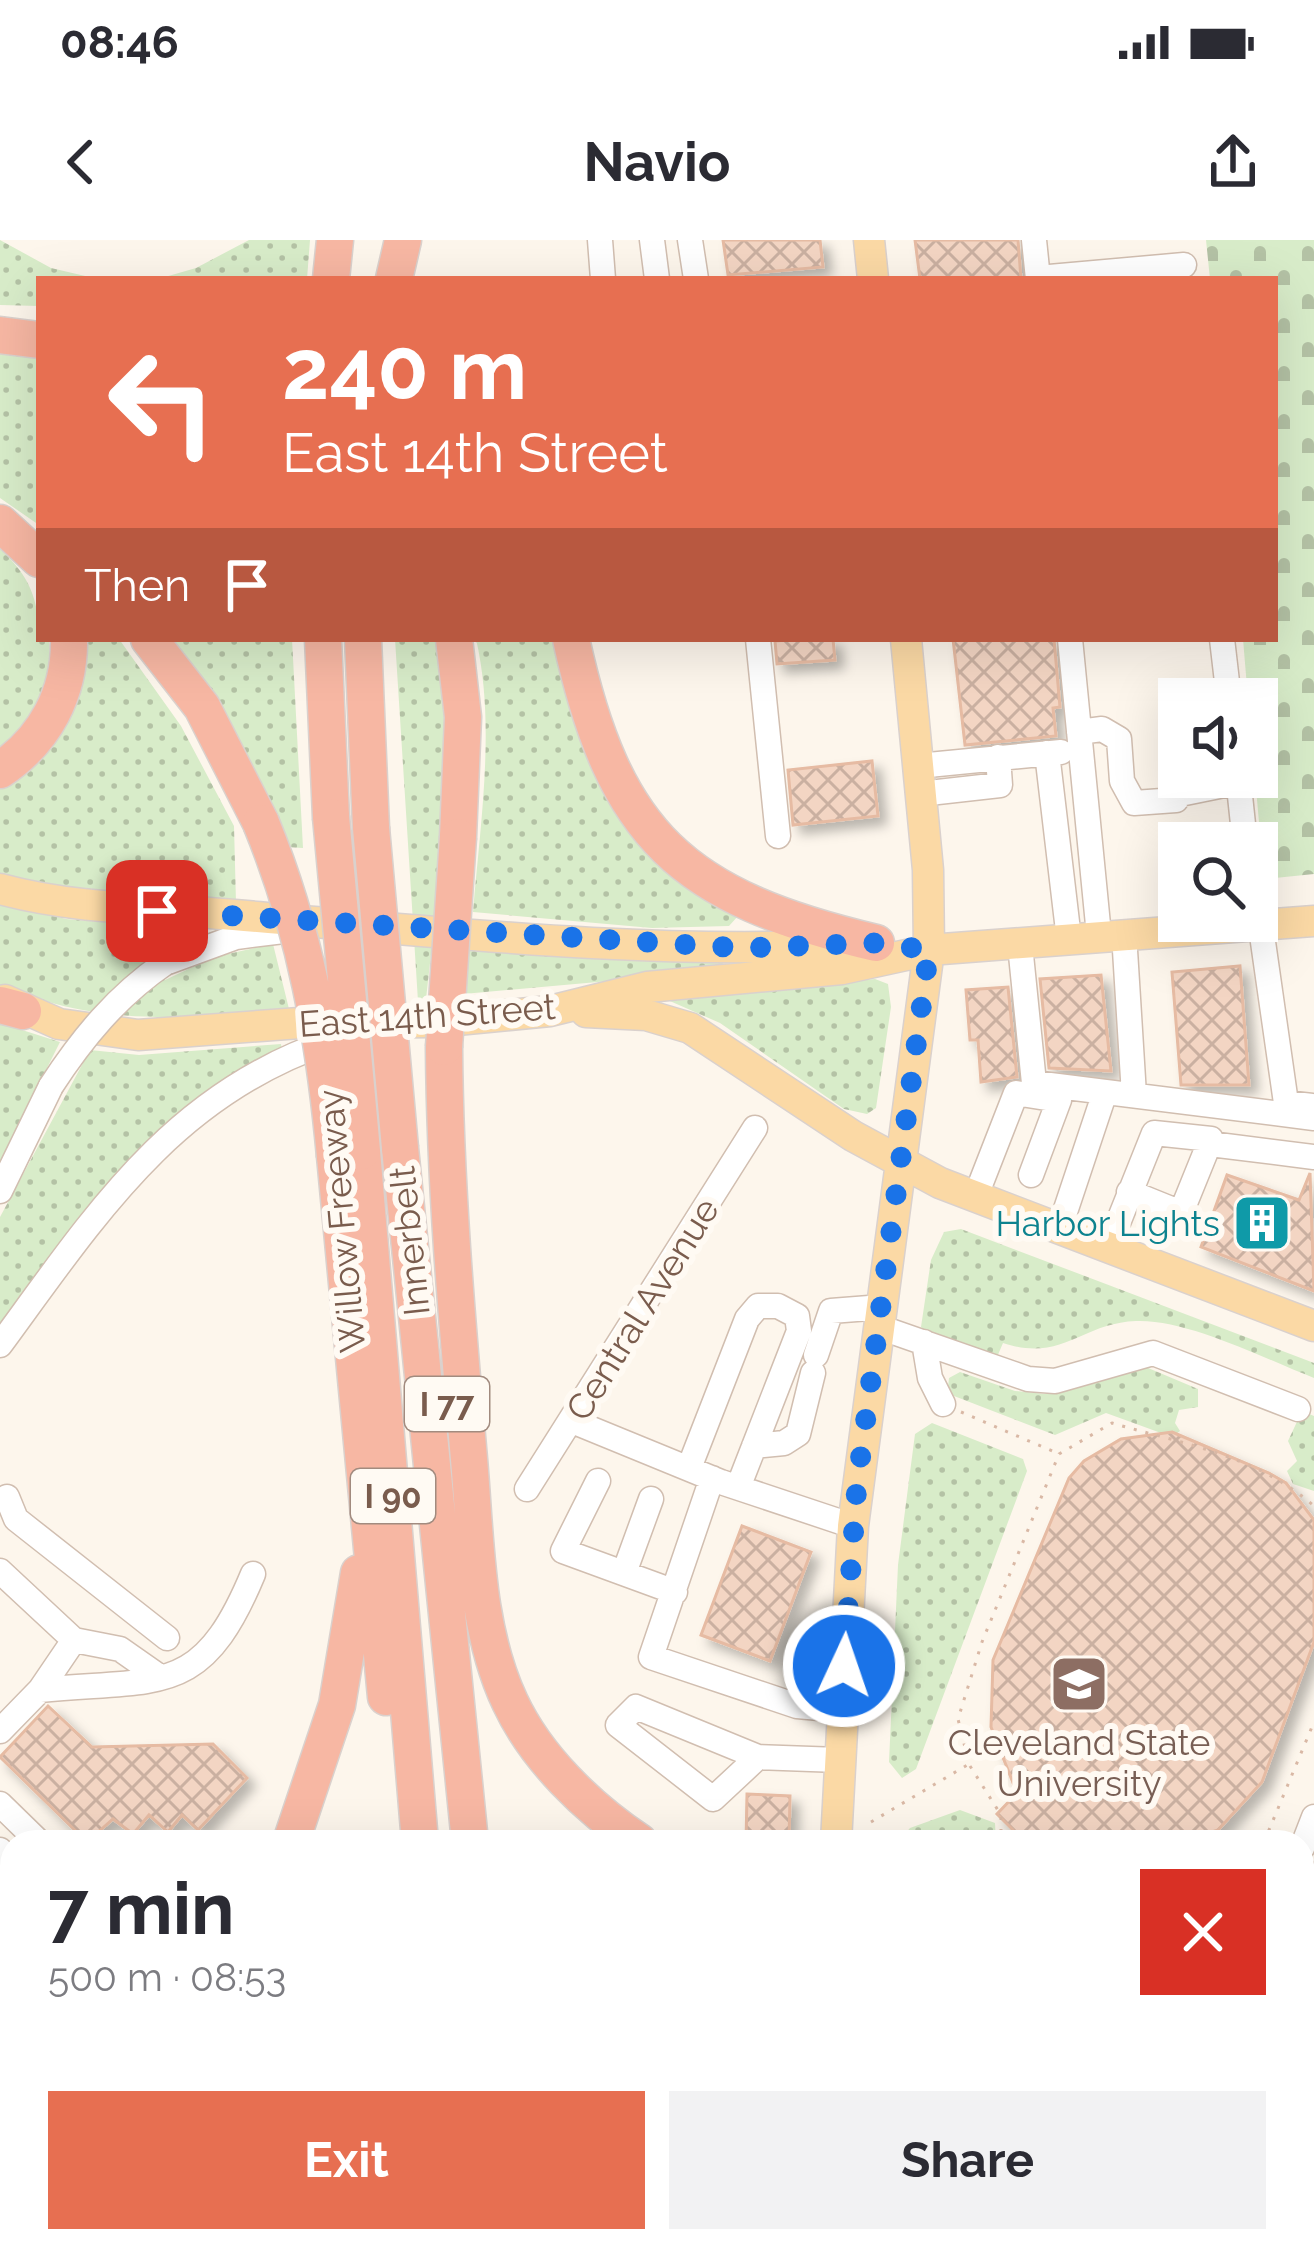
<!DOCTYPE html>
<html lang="en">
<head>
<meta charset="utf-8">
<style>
  body { margin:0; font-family:Raleway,sans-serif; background:#f2f2f3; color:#2b2b33; height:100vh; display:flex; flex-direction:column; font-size:45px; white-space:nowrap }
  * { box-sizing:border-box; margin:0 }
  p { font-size:39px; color:#7c7c81 }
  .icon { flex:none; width:66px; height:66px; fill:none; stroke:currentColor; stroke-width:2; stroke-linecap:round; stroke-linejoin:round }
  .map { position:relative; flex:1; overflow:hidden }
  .side { position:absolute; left:0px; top:1590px; width:1314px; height:423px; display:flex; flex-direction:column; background:#fff; border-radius:36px 36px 0 0; box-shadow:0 12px 48px #0002 }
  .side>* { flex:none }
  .banner { position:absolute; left:36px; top:36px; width:1242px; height:366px; border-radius:0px; box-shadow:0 12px 48px #0002; background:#e76f51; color:#fff; overflow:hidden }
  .tools { position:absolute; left:1158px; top:438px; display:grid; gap:24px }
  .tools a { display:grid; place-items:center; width:120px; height:120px; border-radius:0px; background:#fff; box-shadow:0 12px 48px #0002; font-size:60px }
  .pin { position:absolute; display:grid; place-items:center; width:102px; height:102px; color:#fff; margin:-51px; border-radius:24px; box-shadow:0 6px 18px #0006 }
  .me { position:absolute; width:132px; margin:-66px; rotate:3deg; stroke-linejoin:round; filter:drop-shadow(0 0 9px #0008) }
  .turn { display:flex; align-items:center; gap:42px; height:252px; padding:0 48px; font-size:54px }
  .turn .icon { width:156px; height:156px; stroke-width:2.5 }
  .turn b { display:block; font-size:84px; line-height:102px }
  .then { display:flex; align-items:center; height:114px; padding:0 48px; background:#0003; gap:24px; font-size:45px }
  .round { display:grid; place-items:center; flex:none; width:126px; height:126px; border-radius:0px; background:#f2f2f3 }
  .head { display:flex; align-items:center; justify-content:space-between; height:204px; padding:0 48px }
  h1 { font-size:72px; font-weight:700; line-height:90px }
  .primary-button { display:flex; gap:24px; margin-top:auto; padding:24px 48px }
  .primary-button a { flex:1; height:138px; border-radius:0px; background:#e76f51; color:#fff; font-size:48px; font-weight:700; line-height:138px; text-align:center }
  .primary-button a+a { background:#f2f2f3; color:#2b2b33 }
  .status { display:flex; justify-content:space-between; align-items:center; height:84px; padding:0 60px; background:#fff; direction:ltr }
  .status svg { height:33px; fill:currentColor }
  header { display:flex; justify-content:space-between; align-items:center; height:156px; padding:0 48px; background:#fff; font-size:54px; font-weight:700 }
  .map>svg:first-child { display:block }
  .grass { fill:url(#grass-dots) }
  .cemetery { fill:url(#cemetery-stones) }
  .building { fill:url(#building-cross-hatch); stroke:#e6bba3; stroke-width:3; filter:url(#shadow) }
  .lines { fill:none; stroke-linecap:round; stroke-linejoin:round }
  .minor-casing { stroke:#d1beb0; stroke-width:27 }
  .major-casing { stroke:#dad1cd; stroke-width:33 }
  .highway-casing { stroke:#dad1cd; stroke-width:39 }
  .path { stroke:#d9b8a5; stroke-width:3; stroke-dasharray:3 9; stroke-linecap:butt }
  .minor { stroke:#fff; stroke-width:24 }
  .major { stroke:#fbd9a5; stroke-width:30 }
  .highway { stroke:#f7b7a3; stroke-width:36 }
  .minor-bridge-casing { stroke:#d1beb0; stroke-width:27; stroke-linecap:butt }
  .highway-bridge-casing { stroke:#dad1cd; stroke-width:39; stroke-linecap:butt }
  .minor-bridge { stroke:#fff; stroke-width:24 }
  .highway-bridge { stroke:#f7b7a3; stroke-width:36 }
  .route { stroke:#1a73e8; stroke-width:21; stroke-dasharray:0 37.8 }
  .labels { text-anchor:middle; stroke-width:12; stroke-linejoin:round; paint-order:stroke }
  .shield { fill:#fffaf3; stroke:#a28b7f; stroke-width:3 }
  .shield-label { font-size:33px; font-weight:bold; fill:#7a5c4d }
  .street-label { font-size:36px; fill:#7a5c4d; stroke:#fffaf3 }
  .culture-label { font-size:36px; fill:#0d838f; stroke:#fffaf3; text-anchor:end }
  .education-label { font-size:36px; fill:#785e54; stroke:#fffaf3 }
</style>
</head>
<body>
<div class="status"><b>08:46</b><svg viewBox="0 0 49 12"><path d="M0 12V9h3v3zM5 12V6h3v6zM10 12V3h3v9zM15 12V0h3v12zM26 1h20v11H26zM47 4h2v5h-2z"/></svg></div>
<header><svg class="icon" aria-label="back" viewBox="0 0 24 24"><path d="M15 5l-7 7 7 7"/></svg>Navio<svg class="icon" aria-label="share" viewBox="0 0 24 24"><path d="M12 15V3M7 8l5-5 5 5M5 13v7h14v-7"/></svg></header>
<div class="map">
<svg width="1314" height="2011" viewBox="0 0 1314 2011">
  <defs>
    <pattern id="grass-dots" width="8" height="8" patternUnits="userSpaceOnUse" patternTransform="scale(3)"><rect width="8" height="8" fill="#d8ecc9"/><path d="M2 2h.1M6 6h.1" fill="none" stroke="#b4c2a5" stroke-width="1.8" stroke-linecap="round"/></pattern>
    <pattern id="cemetery-stones" width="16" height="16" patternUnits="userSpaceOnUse" patternTransform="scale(3)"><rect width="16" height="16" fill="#d8ecc9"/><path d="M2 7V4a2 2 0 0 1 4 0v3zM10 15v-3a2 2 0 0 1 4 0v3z" fill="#b4c2a5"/></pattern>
    <pattern id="building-cross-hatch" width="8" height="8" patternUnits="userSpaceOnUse" patternTransform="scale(3)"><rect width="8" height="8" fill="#f3d5c3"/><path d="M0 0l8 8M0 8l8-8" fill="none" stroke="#cab0a1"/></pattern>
    <filter id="shadow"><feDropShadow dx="8" dy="8" stdDeviation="6" flood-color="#0004"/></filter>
  </defs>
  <rect width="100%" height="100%" fill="#fdf6ec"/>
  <path class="grass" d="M0 0 51 28 98 39H39V66L0 65Z
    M249 0H310L307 39H158L196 28Z
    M0 111 39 116V285L0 258Z
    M0 309C30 336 39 360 39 399H49C53 441 32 481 0 508Z
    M78 399H119L181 486 234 586 236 663 103 657 0 636V542Z
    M160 399H292L303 608 286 607Z
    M395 399H443L447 415 439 642 424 777H419Z
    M476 399H562L694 650 738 676 729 686 652 688 473 672C480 585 496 485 476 399Z
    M0 662 66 679 197 690 148 717 165 740 214 717 273 704 289 769C185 779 99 787 0 745Z
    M467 709 723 722 721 731 463 754Z
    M875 739 888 744 891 767 876 868 867 874 844 869 720 783 663 758Z
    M0 783 60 802 0 922Z
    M281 804 282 811C146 868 85 972 0 1085V977L90 810 139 815Z
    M961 989 1314 1123V1138C1265 1119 1188 1079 1136 1081 1081 1083 1062 1123 1003 1103L997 1117 930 1095 921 1087 931 1020 944 992Z
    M1141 1125 1198 1149V1167L1179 1170 1175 1183 1180 1191 1172 1197 1106 1173 1055 1195 954 1156 948 1147 949 1138 960 1132 1015 1151 1045 1154Z
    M1302 1171 1314 1176V1251L1293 1244 1287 1231 1297 1221 1288 1201Z
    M932 1183 1023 1219 1027 1231 916 1529 902 1538 889 1522 898 1325 915 1194Z
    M960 1570 995 1583 996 1602H898L910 1588Z"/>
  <path class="cemetery" d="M1206 0H1314V634L1264 639 1255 537 1257 459H1248L1243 399H1275V39H1210Z"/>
  <path class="building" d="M723 0H820L823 27 728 35Z
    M915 0H1018L1021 39H920Z
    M800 399H833L835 420 777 424 775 401Z
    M953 399H1054L1060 467 1053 468 1056 496 965 505Z
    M872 521 878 576 793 585 788 530Z
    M1240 726 1249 845H1181L1172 732Z
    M1101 735 1111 831 1049 828 1040 739Z
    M1008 747 1017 837 981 842 978 800H970L966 750Z
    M1310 933 1314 1051 1201 1007 1227 935 1299 960Z
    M1172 1192 1269 1233 1286 1243 1314 1280V1402L1262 1542 1218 1590 1189 1600H1152L1136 1592 1131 1602H1009L1013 1590 997 1574 1017 1553 991 1487 993 1420 1069 1238 1084 1221 1121 1199Z
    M742 1286 811 1312 770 1421 701 1395Z
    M48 1466 92 1507 213 1504 247 1538 198 1590 182 1575 168 1592 149 1575 133 1594 113 1579 87 1602 0 1517Z
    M747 1554 790 1556 789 1602H746Z"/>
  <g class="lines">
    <defs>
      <path id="minor" d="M600 0 603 39
        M652 0 657 39
        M690 0 696 39
        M1034 0 1038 39
        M1038 38 1184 25
        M758 399 778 596
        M1070 399 1099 695
        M1222 399 1229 459
        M1079 492 1102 489 1119 499 1122 541 1134 563 1176 560 1180 554 1239 542
        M1047 513 1069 699
        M918 526 1061 512
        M1238 537 1245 603
        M920 554 1000 545 998 517
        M1261 688 1286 863 1312 866
        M1124 694 1134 855
        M1020 705 1034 843 1314 878
        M165 723 236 697 300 689
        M1210 904 1314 917
        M0 951 51 846
        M975 958 1016 853 1059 860 1031 935
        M1059 990 1105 852
        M1108 1008 1154 893 1211 899 1181 973 1129 952
        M879 1087 1028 1139 1055 1141 1153 1113 1298 1169
        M924 1102 930 1138 943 1164
        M0 1105C94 977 172 854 331 801
        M816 1115 831 1071 882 1067
        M572 1181 721 1242 853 1286
        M754 1206 784 1203 798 1194 813 1133
        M689 1228 747 1079 758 1066H778L797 1076 799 1091 739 1245
        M712 1238 651 1417 797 1466 842 1470
        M598 1241 563 1311 675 1352
        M527 1249 755 888
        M7 1257 16 1279 167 1398
        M0 1331 74 1400 120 1409 160 1437
        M624 1333 651 1259
        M40 1450C161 1438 201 1459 253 1334
        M0 1491 40 1450 74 1400
        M758 1517 713 1559 618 1485 636 1467 758 1517 839 1520
        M0 1564 39 1602
        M1302 1608 1314 1577
        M0 1610 12 1622
        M1302 1628 1314 1647
        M1302 1818 1314 1788
        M1302 1916 1314 1921
        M39 2011 45 2001
        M566 2011 575 2001
        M675 2011 679 2001
        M1108 2011 1112 2001
        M1228 2011 1232 2001
        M1309 2011 1314 1997"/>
      <path id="major" d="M869 0 873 39
        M0 649C78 670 154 668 234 675 438 692 657 716 860 704
        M5 760 59 784 138 795 300 783 436 782 550 771 647 747 842 729 929 710 1314 681
        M586 772 646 775 690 788 853 896 940 943 1314 1086
        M836 1602 853 1286 929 710 928 630 906 399
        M781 2011 785 2001"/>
      <path id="highway" d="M331 39 335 0
        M394 39 403 0
        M0 95 39 100
        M0 283 39 319
        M149 399 202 467 261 583
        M323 399 331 577
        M363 399 371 588
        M454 399 463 477 458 597
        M571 399C614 597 682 657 876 703
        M0 530C45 500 70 453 69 399
        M0 765 23 771
        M444 807C445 945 457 1081 469 1219 476 1298 475 1388 510 1462 536 1518 588 1568 639 1602
        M400 908 470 1602
        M362 911 420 1602
        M335 916 386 1457
        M291 1602 337 1465 359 1333
        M453 2001 454 2011
        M507 2001 508 2011"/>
    </defs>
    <use href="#minor" class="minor-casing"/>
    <use href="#major" class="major-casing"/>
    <use href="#highway" class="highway-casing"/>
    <path class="path" d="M961 1172 1057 1213
      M970 1526 1001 1575V1602
      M871 1582 969 1524 958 1479 982 1402 1059 1214 1112 1183C1183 1204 1256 1215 1314 1266
      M1264 1602 1314 1482
      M1302 1721 1311 1717
      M406 2011 409 2001"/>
    <use href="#minor" class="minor"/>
    <use href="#major" class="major"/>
    <use href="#highway" class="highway"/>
    <defs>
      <path id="minor-bridge" d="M51 846C83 797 117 756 165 723"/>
      <path id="highway-bridge" d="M331 577 362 911
        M261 583C306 693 324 798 335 916
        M371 588 400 908
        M444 807 458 597"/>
    </defs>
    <use href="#minor-bridge" class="minor-bridge-casing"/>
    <use href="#highway-bridge" class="highway-bridge-casing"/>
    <use href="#minor-bridge" class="minor-bridge"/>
    <use href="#highway-bridge" class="highway-bridge"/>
  </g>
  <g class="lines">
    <path class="route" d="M157 671 742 708 876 703 929 710 857 1244 844 1426"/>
  </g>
  <defs>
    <symbol id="building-square" viewBox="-11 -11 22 22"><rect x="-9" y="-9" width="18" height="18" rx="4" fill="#0f9aa8" stroke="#fffaf3"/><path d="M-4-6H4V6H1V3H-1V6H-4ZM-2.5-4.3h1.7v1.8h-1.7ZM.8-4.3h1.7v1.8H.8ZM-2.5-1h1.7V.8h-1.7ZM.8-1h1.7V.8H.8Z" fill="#fff"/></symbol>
    <symbol id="university-square" viewBox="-11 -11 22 22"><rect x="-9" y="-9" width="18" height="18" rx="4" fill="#8d6e63" stroke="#fffaf3"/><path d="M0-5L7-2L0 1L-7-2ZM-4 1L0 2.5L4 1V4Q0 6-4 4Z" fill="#fff"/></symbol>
  </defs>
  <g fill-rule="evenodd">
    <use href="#building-square" x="1229" y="950" width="66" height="66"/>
    <use href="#university-square" x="1046" y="1411" width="66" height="66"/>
  </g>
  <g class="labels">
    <g class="shield">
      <rect x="405" y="1137" width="84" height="54" rx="9"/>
      <rect x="351" y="1229" width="84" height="54" rx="9"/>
    </g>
    <g class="shield-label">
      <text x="447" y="1176">I 77</text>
      <text x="393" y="1268">I 90</text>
    </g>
    <g class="street-label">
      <text transform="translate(427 775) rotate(-4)" y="13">East 14th Street</text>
      <text transform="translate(341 981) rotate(-95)" y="13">Willow Freeway</text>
      <text transform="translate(409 1001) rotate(-96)" y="13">Innerbelt</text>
      <text transform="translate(642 1069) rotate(-58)" y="13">Central Avenue</text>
    </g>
    <g class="culture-label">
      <text x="1220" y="996">Harbor Lights</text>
    </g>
    <g class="education-label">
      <text x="1079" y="1515">Cleveland State<tspan x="1079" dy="41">University</tspan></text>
    </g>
  </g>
</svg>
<div class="tools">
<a><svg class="icon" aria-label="sound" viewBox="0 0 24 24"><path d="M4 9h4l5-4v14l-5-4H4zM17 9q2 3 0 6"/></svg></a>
<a><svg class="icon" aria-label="search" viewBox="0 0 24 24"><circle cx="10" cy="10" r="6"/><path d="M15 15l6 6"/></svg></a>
</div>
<div class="pin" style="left:157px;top:671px;background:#d93025"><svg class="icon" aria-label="arrive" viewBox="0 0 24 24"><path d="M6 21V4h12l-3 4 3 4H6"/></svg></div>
<svg class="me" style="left:844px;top:1426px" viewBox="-20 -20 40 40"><circle r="17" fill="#1a73e8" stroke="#fff" stroke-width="3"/><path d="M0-11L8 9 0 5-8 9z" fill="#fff"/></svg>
<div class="banner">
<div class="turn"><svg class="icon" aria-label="left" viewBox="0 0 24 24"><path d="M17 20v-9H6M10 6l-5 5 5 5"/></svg><div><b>240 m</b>East 14th Street</div></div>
<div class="then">Then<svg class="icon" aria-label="arrive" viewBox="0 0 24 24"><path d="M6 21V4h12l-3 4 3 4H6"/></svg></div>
</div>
<section class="side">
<div class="head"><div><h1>7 min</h1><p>500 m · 08:53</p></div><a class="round" style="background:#d93025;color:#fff"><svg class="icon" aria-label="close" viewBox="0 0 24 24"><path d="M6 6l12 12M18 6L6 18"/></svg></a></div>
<div class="primary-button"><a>Exit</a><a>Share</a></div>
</section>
</div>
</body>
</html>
